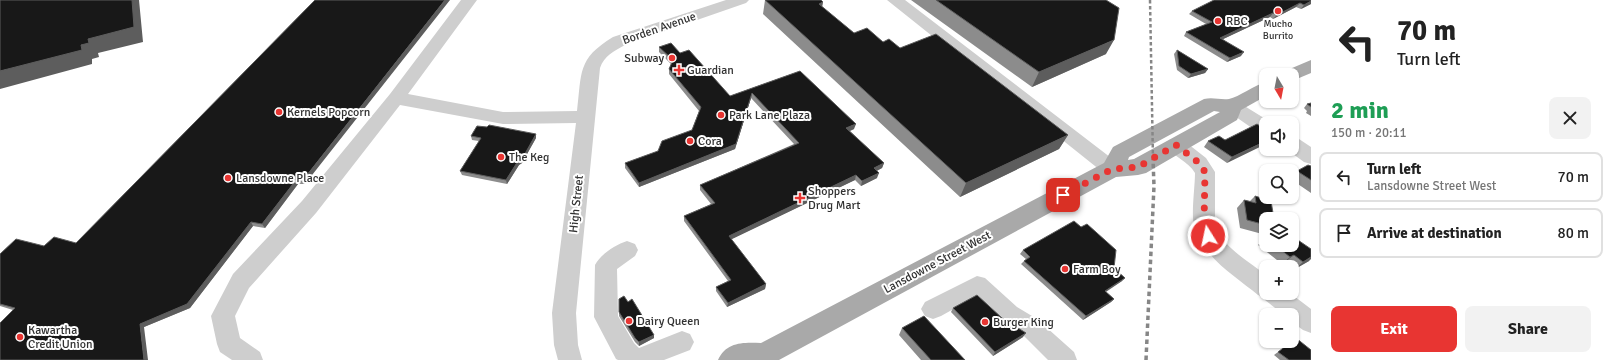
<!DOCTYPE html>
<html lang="en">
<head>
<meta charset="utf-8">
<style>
  body { margin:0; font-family:Signika,sans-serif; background:#f2f2f2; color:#222; height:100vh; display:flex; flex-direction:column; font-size:15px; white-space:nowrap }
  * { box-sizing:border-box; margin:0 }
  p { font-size:13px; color:#767676 }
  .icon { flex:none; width:22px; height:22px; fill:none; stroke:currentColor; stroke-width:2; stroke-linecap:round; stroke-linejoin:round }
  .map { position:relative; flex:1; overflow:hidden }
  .details { display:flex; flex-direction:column; background:#fff; width:300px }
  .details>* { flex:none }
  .hud { background:#fff; color:#222; overflow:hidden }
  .needle { width:26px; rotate:170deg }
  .fabs { position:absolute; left:1259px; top:68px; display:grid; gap:8px }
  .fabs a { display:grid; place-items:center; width:40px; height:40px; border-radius:8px; background:#fff; box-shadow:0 1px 3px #0004; font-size:20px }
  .pin { position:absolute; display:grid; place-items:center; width:34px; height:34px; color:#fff; margin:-17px; border-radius:8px; box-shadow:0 2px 6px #0006 }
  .me { position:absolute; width:44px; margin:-22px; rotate:350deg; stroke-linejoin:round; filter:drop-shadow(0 0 3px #0008) }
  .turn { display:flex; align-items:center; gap:14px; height:84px; padding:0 20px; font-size:18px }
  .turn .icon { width:52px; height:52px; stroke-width:2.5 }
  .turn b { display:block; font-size:28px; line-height:34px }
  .round { display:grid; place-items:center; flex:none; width:42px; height:42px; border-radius:8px; background:#f2f2f2 }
  .head { display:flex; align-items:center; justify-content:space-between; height:68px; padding:0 20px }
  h1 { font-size:24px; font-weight:800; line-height:30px; color:#1e9e55 }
  .button { display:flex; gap:8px; margin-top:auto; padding:8px 20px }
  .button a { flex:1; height:46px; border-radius:8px; background:#e83532; color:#fff; font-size:16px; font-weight:800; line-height:46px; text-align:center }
  .button a+a { background:#f2f2f2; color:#222 }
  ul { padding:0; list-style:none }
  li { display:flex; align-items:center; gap:12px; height:50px; margin:0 8px 6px; padding:0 12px; border:2px solid #e0e0e0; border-radius:8px }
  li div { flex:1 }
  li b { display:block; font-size:15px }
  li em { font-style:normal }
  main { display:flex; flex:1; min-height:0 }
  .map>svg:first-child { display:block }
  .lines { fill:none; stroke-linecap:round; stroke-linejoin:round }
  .minor { fill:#cecece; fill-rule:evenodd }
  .major { fill:#a9a9a9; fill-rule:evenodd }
  .rail-far1 { stroke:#868686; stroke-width:2.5; stroke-dasharray:3.5 2.5; stroke-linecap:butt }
  .rail { stroke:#868686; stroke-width:3.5; stroke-dasharray:4.5 3.5; stroke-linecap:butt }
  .wall { fill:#8c8c8c }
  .shaded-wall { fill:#5d5d5d }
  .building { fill:#181818; stroke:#5d5d5d }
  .route { stroke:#e83532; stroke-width:7; stroke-dasharray:0 12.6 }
  .poi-dot { fill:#e83532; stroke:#fff; stroke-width:1.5 }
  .labels { text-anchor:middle; stroke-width:4; stroke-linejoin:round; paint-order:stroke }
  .far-poi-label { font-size:10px; fill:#313131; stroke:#fff }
  .poi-label { font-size:12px; fill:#313131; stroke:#fff; text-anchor:start }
  .street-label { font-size:12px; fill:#313131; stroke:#fff }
</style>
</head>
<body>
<main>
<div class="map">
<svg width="1311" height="360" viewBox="0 0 1311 360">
  <rect width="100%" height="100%" fill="#fff"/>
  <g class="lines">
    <path class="minor" d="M461 0H477L408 94 503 112 577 111C582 72 577 59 613 37L726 0H749L746 3 625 45C614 51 604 56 600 68L576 313 578 345 582 360H558L554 345 552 313 576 123 503 124 400 105 316 213 249 288 235 316 240 338 260 352 263 360H232L220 352 217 344 211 316 233 274 302 201 390 94Z
      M887 0H905L1119 164 1122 169 1119 174 1112 176 1105 174Z
      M1232 100 1238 102 1272 123H1266V135L1259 133 1226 110 1223 106 1226 102Z
      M1292 137 1299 139 1311 147V164L1304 162 1286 149H1292Z
      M1176 138 1183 140 1206 158 1215 172V224C1222 247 1248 261 1266 275V293H1290L1311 309V333L1303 330 1292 322V315H1284L1265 300 1263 297 1258 295C1235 276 1201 256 1194 225 1191 213 1195 187 1195 173 1188 161 1173 157 1166 145L1169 140Z
      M627 241 635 244 638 250 635 256 617 269 618 316 634 343 639 348 682 331 690 334 694 342 690 350 664 360H618L616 359 594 317 595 265C601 254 615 245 627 241Z
      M977 276 985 278 1017 307 1037 319 1074 352 1077 360H1048L1021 333 1001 321 975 297 941 316 933 319 925 316 921 309 925 302Z"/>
    <path class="major" d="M1311 60V73L1292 81V75H1282L1285 71Z
      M1266 82V96L1241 110 1237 120 1146 173 1138 175 1116 177 779 360H718C726 342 743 342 761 343L1104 163 1113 147 1204 99C1213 97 1220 100 1229 99 1239 97 1254 85 1266 82ZM1214 111 1220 112 1134 159 1128 160 1129 157Z"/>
    <path class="rail-far1" d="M1150 0 1153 160"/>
    <path class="rail" d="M1146 360 1154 186 1153 159"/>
  </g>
  <path class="wall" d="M315 0 305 184H298L265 228 253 226 190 308 144 327 13 310 0 306V254L44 246 76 243Z
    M765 0 823 2 822 7 854 33 883 42 900 48 1068 135 1059 149 960 197 763 14Z
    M911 0H1106V54L1032 87Z
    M1311 0V4L1301 9 1296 7 1273 19 1270 17 1223 39 1241 56 1227 62 1184 36 1186 32 1206 24 1189 14 1192 11Z
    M659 47 680 53 730 96 800 71 854 129 850 131 884 163 882 168 877 171V178L861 186 855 180 731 239 766 284 765 289 727 307 716 291V287L728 281 684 221V216L711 204 700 190V185L794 144 751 98 735 149 639 187 625 168V163L658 151 692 130 699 111 669 74V69L671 64 659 52Z
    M1177 50 1208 69 1205 73 1188 78 1177 70 1174 54Z
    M1311 103V116L1306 113 1307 111 1304 108 1307 104Z
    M1266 130 1227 163 1204 147 1208 141 1225 140Z
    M471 136 536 138 522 163 519 165 507 184 462 175 460 171 479 141 472 140Z
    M1311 166V193L1292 180V176L1297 171Z
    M1255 196 1266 219V235L1240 228 1237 208 1244 200 1250 201Z
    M1266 237V245H1292L1309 261 1295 269 1285 262 1282 264 1258 245Z
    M1023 250 1114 268 1122 281 1106 292 1114 299 1111 302 1083 320 1021 264 1026 259 1020 254Z
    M619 299 628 302 654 335V338L639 346 635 342 619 316Z
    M953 308 1023 337 993 356 951 312Z
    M902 328 965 360H921L899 335Z
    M1278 352 1311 360H1280L1274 355Z"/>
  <path class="shaded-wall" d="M132 0H139L143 42 98 53 99 57 92 59V64L0 89V71L81 45Z
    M445 0H450L305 184 303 180Z
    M1311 1V4L1301 9 1304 5Z
    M823 2 820 16 819 4Z
    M1300 3 1296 7 1273 19 1277 15Z
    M1273 13 1270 17 1217 42 1220 38Z
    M1114 40 1106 54 1032 87 1039 72Z
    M1244 52 1241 56 1227 62 1230 58Z
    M1208 69 1205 73 1188 78 1191 74Z
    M752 93 751 98 735 149 639 187V183Z
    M856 124 854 129 845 133 846 128Z
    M536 134V138L522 163 519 165 507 184 506 180 518 161Z
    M1068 135 1059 149 960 197 966 183Z
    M1266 141V144L1227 163 1232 157Z
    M884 163 882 168 872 173 874 168Z
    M879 173 877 178 861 186 862 181Z
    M856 175 855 180 728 241 729 236Z
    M296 180 298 184 265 228 262 224Z
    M251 222 253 226 190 308 144 327 148 360H144L140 324Z
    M1294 255 1285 262 1282 264 1290 257Z
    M1311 257V259L1309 261 1295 269 1303 262Z
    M1125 278 1122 281 1102 294 1105 291Z
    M766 284 765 289 727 307 728 303Z
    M1114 299 1111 302 1083 320 1086 316Z
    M1026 333 1023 337 993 356 995 352Z
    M654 335V338L639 346V342Z"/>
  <path class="building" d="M0 0H132L134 27 88 39 89 43 81 45 82 50 0 71Z
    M315 0H445L303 180H296L262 224 251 222 187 304 140 324 144 360H0V323L15 308 0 304V254L16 239 44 246 54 237 76 243Z
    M765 0H821L823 2 819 4 854 33 867 28 883 42 889 39 900 48 936 34 1068 135 966 183Z
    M936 0H1106L1119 8 1114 40 1039 72Z
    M1214 0H1311V1L1304 5 1300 3 1277 15 1273 13 1220 38 1244 52 1230 58 1186 32 1212 22 1192 11Z
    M671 43 680 53 689 50 730 96 800 71 856 124 846 128 884 163 874 168 879 173 862 181 856 175 729 236 766 284 728 303 716 287 731 280 684 216 715 203 700 185 799 143 752 93 736 144 639 183 625 163 658 151 662 141 692 130 701 107 669 69 673 60 659 47Z
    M1177 50 1208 69 1191 74 1179 66Z
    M1311 103V107L1307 104Z
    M1257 124 1266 130V141L1232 157 1208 141 1219 136 1225 140Z
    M489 125 536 134 522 159 518 161 506 180 460 171 481 138 471 136 477 126 487 127Z
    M1308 165 1311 166V180L1297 171Z
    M1255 196 1271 201 1274 219H1266V225L1247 220 1244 200 1256 203Z
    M1074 221 1081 227 1087 224 1116 250 1114 268 1125 278 1105 291 1114 299 1086 316 1024 261 1030 257 1023 250Z
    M1292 236 1311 249V257L1303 262 1294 255 1290 257 1275 245H1292Z
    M977 295 1002 318 1026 333 995 352 953 308Z
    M624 296 628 302 632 299 654 335 639 342 635 338 619 312V299Z
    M924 316 965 360H931L902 328Z
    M1296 338 1311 350V360H1289L1278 352Z"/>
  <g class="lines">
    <path class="route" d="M1063 195 1112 169 1138 167 1176 145 1199 163 1205 172 1204 224 1208 236"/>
  </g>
  <g class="poi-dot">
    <circle cx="1278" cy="11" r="4"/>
    <circle cx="1218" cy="21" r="4"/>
    <circle cx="672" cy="58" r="4"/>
    <path d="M677 64h4v4h4v4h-4v4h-4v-4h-4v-4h4z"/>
    <circle cx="279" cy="112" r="4"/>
    <circle cx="721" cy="115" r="4"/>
    <circle cx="690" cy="141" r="4"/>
    <circle cx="501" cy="157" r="4"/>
    <circle cx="228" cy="178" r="4"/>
    <path d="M798 192h4v4h4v4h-4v4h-4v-4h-4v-4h4z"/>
    <circle cx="1065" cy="269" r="4"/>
    <circle cx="629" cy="321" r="4"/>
    <circle cx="985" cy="322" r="4"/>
    <circle cx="20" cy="337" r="4"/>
  </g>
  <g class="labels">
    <g class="far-poi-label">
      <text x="1278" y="27">Mucho<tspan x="1278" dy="12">Burrito</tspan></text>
    </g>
    <g class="poi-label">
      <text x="1226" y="25">RBC</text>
      <text x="664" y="62" text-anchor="end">Subway</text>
      <text x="687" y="74">Guardian</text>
      <text x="287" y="116">Kernels Popcorn</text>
      <text x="729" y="119">Park Lane Plaza</text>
      <text x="698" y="145">Cora</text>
      <text x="509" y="161">The Keg</text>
      <text x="236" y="182">Lansdowne Place</text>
      <text x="808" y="195">Shoppers<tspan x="808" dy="14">Drug Mart</tspan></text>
      <text x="1073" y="273">Farm Boy</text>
      <text x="637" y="325">Dairy Queen</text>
      <text x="993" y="326">Burger King</text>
      <text x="28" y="334">Kawartha<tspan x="28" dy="14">Credit Union</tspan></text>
    </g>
    <g class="street-label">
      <text transform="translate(659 28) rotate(-19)" y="4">Borden Avenue</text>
      <text transform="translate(576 204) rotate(-84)" y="4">High Street</text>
      <text transform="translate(937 262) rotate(-28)" y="4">Lansdowne Street West</text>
    </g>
  </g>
</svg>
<div class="fabs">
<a><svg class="needle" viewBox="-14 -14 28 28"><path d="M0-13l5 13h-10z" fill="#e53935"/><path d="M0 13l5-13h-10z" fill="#767676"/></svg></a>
<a><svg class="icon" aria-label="sound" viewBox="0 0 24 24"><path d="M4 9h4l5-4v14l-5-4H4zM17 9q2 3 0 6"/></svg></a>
<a><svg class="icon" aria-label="search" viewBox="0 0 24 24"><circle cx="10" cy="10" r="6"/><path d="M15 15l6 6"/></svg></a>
<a><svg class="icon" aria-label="layers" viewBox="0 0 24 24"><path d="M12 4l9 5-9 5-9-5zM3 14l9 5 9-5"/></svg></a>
<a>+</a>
<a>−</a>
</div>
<div class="pin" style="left:1063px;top:195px;background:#d93025"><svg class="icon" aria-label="arrive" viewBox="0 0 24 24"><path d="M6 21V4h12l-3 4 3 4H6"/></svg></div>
<svg class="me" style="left:1208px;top:236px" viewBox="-20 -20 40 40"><circle r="17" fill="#e83532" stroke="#fff" stroke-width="3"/><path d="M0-11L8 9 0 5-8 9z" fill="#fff"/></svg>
</div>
<section class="details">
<div class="hud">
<div class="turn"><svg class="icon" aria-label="left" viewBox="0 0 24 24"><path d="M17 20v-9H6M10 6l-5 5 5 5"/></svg><div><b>70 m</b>Turn left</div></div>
</div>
<div class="head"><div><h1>2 min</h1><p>150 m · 20:11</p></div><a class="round"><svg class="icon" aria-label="close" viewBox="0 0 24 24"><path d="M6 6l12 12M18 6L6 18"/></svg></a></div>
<ul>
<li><svg class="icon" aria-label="left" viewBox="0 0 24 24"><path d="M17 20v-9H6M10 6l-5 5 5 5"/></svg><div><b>Turn left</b><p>Lansdowne Street West</p></div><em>70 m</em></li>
<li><svg class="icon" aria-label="arrive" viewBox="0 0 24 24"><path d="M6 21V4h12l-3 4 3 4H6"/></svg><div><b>Arrive at destination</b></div><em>80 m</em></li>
</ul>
<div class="button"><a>Exit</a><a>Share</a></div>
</section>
</main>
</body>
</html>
